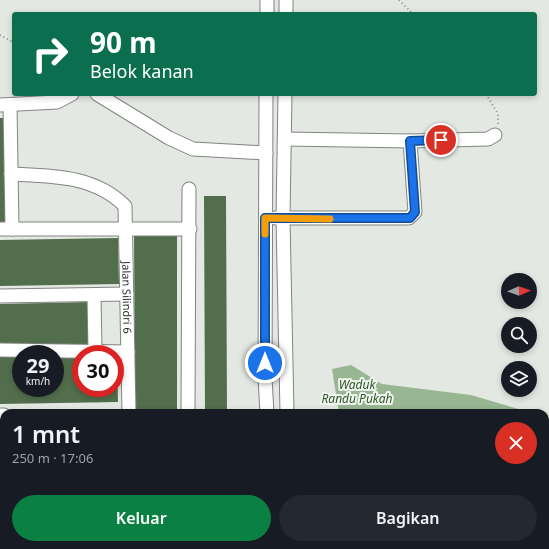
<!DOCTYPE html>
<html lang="id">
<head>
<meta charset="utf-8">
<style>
  body { margin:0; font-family:"Noto Sans",sans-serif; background:#242831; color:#f1f3f6; height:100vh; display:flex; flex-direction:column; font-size:15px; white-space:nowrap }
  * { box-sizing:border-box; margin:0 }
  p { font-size:13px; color:#9ea1a6 }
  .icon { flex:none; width:22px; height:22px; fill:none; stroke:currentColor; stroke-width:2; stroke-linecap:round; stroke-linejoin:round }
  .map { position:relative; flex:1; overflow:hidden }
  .side { position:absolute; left:0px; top:409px; width:549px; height:140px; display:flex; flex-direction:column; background:#171b24; border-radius:12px 12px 0 0; box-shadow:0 2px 6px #0003 }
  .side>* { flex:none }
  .banner { position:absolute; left:12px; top:12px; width:525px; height:84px; border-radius:4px; box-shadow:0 2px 6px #0003; background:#0b6e4f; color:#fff; overflow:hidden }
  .needle { width:26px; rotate:88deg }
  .controls { position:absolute; left:501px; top:273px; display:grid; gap:8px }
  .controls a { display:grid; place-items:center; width:36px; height:36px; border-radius:50%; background:#171b24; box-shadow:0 2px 6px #0003; font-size:20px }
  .speed { position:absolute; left:12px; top:345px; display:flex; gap:8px; font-size:20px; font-weight:700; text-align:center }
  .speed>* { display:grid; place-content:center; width:52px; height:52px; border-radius:50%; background:#171b24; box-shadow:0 2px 6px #0003; line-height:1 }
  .speed small { font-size:10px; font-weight:400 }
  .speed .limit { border:6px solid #d22; background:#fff; color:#111 }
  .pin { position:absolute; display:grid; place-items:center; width:34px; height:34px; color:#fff; margin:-17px; border:2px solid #fff; border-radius:50%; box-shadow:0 1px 4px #0007 }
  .me { position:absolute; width:44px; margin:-22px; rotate:0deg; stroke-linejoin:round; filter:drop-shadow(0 0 3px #0008) }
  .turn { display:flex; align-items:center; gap:14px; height:84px; padding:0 12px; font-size:18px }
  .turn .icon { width:52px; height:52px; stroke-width:2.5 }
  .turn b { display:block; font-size:28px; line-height:34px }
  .round { display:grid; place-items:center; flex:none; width:42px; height:42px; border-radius:21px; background:#242831 }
  .headline { display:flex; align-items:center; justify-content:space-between; height:68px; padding:0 12px }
  h1 { font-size:24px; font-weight:600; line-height:30px }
  .cta { display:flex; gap:8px; margin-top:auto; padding:8px 12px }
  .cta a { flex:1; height:46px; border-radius:24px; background:#0b8043; color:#fff; font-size:16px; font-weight:600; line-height:46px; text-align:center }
  .cta a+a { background:#242831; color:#f1f3f6 }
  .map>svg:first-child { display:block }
  .water { fill:#97b691 }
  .building { fill:#526e4c }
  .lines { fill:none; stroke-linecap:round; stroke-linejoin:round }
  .street-casing { stroke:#818480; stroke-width:15 }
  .path { stroke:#8b8e8a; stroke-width:2; stroke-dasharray:1 3; stroke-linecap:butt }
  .street { stroke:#fff; stroke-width:13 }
  .route-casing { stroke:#114b97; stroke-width:10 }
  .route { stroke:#1a73e8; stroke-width:7 }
  .slow { stroke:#f59e0b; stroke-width:7 }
  .labels { text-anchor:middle; stroke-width:4; stroke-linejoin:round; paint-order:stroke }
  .street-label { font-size:11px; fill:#2f302e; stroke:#f1f5f1 }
  .water-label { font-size:12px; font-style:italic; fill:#2c5623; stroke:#f1f5f1 }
</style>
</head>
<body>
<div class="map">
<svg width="549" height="549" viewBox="0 0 549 549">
  <rect width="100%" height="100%" fill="#e4e8e3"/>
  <path class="water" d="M351 365 382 384 471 395 532 413H339L332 369Z
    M545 418 549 420V549H510L508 545H545Z"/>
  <path class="building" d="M0 118H4L6 224H0Z
    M204 196H226L227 413H205Z
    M134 230H177V412H135Z
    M118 238 119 284 0 286V240Z
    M92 302 93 349 0 345V304Z
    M115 355H117L118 402 0 404V357H21V388H55V356H81V388H115Z
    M1 434H4V481H0Z
    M0 519H4V545H160V549H0Z"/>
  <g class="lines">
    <defs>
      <g id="street">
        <path d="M286 0V14"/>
        <path d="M267 14V0"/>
        <path d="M97 94 169 138 193 149 266 153"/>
        <path d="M266 94 265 378 267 413"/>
        <path d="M285 94 283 218 287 413"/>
        <path d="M0 105 57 102 72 94"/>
        <path d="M10 105 12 229"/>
        <path d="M285 139 410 141 488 139 495 135"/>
        <path id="s1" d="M11 174C52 176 94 175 125 206L129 413"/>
        <path d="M275 218H409L415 212 410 141"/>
        <path d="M0 229H190"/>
        <path d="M94 295 95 351"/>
        <path d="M0 296 127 294"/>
        <path d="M0 350 128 352"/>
        <path d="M188 413 189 189"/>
        <path d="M0 415H4"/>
        <path d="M0 495H4"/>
        <path d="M0 507H4"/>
        <path d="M174 545V549"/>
        <path d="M275 545V549"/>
        <path d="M488 545 490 549"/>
        <path d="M291 549V545"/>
        <path d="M362 549 363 545"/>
        <path d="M431 549 435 545"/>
      </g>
    </defs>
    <use href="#street" class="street-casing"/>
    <path class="path" d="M399 0 413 14
      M0 35 14 43
      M486 94 498 114V124"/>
    <use href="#street" class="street"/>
  </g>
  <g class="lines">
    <defs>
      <path id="route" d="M265 363V218H410L415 212 410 141 441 140"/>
    </defs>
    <use href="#route" class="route-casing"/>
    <use href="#route" class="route"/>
    <path class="slow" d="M265 234V218L330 219"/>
  </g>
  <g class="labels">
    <g class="street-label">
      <text dy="4" stroke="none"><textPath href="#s1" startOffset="213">Jalan Silindri 6</textPath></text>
    </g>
    <g class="water-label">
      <text x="357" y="389">Waduk<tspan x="357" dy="14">Randu Pukah</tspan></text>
    </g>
  </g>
</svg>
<div class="controls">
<a><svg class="needle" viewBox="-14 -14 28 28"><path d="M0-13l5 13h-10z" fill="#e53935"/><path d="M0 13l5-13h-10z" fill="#9ea1a6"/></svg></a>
<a><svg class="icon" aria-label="search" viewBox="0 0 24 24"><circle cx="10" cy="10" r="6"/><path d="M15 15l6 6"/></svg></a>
<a><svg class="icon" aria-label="layers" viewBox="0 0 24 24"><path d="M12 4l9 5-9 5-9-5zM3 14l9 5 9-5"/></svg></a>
</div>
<div class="speed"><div>29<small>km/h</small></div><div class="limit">30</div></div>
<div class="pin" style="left:441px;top:140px;background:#d93025"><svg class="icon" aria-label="arrive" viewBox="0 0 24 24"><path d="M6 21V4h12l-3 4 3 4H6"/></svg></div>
<svg class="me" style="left:265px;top:363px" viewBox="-20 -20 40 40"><circle r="17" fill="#1a73e8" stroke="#fff" stroke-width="3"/><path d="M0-11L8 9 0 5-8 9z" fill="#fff"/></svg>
<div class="banner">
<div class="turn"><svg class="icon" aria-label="right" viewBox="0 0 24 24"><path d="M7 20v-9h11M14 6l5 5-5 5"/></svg><div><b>90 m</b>Belok kanan</div></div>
</div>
<section class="side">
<div class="headline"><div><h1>1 mnt</h1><p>250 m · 17:06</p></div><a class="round" style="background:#d93025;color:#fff"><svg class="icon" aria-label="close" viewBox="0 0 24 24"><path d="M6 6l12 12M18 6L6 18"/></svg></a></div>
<div class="cta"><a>Keluar</a><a>Bagikan</a></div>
</section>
</div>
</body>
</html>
